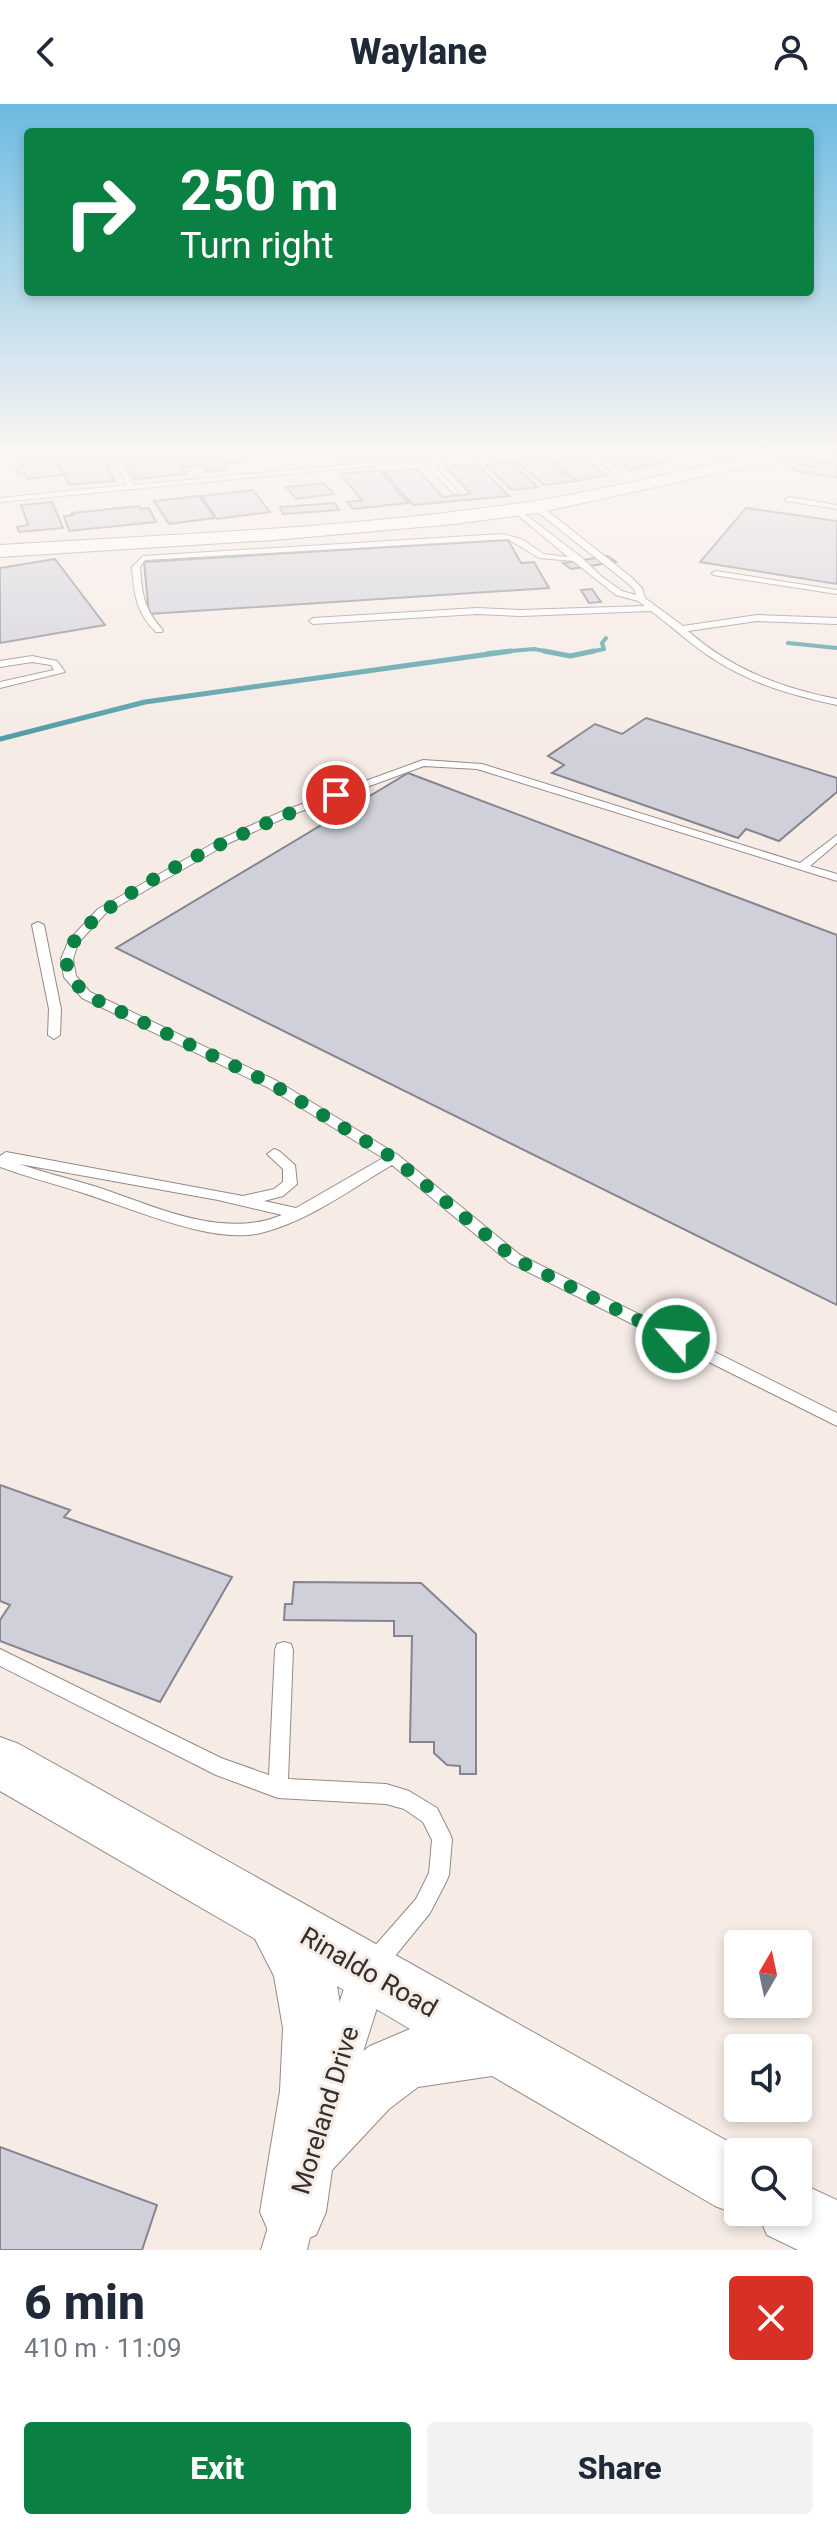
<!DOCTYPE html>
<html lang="en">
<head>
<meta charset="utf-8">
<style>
  body { margin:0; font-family:Roboto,sans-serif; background:#f2f2f3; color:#1f2937; height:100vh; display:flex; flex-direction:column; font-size:30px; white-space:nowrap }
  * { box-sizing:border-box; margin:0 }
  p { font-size:26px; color:#747a83 }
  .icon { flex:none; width:44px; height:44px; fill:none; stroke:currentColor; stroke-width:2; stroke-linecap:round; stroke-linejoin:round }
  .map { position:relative; height:2146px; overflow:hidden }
  .sheet { display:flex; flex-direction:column; background:#fff; flex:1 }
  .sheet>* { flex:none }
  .hud { position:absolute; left:24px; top:24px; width:790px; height:168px; border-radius:8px; box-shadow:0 4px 12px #0003; background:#0b8043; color:#fff; overflow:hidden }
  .needle { width:52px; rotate:9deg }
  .buttons { position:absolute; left:724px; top:1826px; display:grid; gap:16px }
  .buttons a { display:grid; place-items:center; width:88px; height:88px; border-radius:8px; background:#fff; box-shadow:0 4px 12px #0003; font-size:40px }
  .pin { position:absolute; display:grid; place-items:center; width:68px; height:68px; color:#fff; margin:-34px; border:4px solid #fff; border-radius:50%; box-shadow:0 2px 8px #0007 }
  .me { position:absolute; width:88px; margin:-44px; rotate:297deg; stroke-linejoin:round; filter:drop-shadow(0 0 6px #0008) }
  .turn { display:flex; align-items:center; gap:28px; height:168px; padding:0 24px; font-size:36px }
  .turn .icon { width:104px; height:104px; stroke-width:2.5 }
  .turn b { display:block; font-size:56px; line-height:68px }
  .round { display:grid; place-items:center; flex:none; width:84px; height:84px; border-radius:8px; background:#f2f2f3 }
  .head { display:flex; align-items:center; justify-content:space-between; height:136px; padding:0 24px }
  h1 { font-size:48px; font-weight:800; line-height:60px }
  .primary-button { display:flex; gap:16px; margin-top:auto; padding:16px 24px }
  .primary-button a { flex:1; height:92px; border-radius:8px; background:#0b8043; color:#fff; font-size:32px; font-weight:800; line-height:92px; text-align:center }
  .primary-button a+a { background:#f2f2f3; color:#1f2937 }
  header { display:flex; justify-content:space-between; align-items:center; height:104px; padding:0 24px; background:#fff; font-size:36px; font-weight:800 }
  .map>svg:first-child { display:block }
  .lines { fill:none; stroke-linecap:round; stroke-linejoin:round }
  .stream-far1 { stroke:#4999a4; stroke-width:4 }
  .stream { stroke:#4999a4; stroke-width:5 }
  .building { fill:#d0d0da; stroke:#85858f; stroke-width:2 }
  .lane-casing { stroke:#958b86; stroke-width:2 }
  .street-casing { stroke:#958b86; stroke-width:2 }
  .secondary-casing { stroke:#958b86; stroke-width:2 }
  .lane { fill:#fff; fill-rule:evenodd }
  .street { fill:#fff; fill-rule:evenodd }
  .secondary { fill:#fff; fill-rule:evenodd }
  .route { stroke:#0b8043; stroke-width:14; stroke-dasharray:0 25.2 }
  .labels { text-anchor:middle; stroke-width:6; stroke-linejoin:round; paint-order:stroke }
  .near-street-label { font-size:26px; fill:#332f2c; stroke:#f6ebe5 }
</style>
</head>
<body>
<header><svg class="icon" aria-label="back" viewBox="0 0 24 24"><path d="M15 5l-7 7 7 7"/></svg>Waylane<svg class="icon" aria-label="person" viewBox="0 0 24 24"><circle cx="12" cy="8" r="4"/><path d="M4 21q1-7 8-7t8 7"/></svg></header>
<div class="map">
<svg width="837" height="2146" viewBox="0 0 837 2146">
  <rect width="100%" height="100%" fill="#f6ebe5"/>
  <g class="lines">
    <path class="stream-far1" d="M788 539 837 544
      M488 549 534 545 555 549
      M585 549 604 545 602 539 606 534"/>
    <path class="stream" d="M544 547 570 552 594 547
      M0 635 145 598 511 547"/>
  </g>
  <path class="building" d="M121 346H171L185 370 135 375Z
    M171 346H239L247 357 222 360 226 366 207 368 204 361 181 364Z
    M335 346H384L388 351 342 355Z
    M575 346 606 371 577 377 543 348Z
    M605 346 660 348 672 357 630 366Z
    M87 347 100 348 115 377 69 381 55 350Z
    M56 354 63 371 27 375 24 369 18 370 16 364 22 363 20 358Z
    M546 354 565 371 577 377 544 381 516 357Z
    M511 358 538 383 512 386 486 361Z
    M821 358 837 361V374L792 366 799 360 814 363Z
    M477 360 509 392 413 401 384 368 417 365 443 393 471 390 446 364Z
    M379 366 408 399 353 405 347 398 362 396 340 370Z
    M323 379 334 390 296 395 286 383Z
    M253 386 270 408 217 415 201 392Z
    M199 392 215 414 169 420 154 397Z
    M52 398 63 424 19 428 17 423 28 421 21 401Z
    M335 399 339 406 283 410 280 403Z
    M139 402 141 405 149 404 156 418 69 427 64 412 73 411 72 409Z
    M746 404 837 417V480L700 458Z
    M508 436 521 459 534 458 549 484 149 510 144 458Z
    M608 452 616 458 571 465 563 459Z
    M55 455 105 521 0 539V464Z
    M592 485 601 498 589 499 581 486Z
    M646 614 837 674V688L779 737 746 725 738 734 552 669 564 661 548 652 595 620 622 630Z
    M408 669 837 831V1201L116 844Z
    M0 1381 70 1406 64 1413 232 1473 160 1598 0 1537V1516L10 1501 0 1497Z
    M294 1478 421 1479 476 1530V1670H460V1662L447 1661 434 1649V1638H410L412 1532H394V1517L284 1516 285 1500H292Z
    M0 2043 157 2101 142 2146H0Z"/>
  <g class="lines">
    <defs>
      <path id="lane" d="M499 346H518L438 356 437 365 458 388 454 390 429 365 431 356 0 398V394L127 381 112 352 115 350 118 352 134 381Z
        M586 346H593L620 368 614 369Z
        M789 393 837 401V405L786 397 785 395Z
        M534 401H540L631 473 642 484 645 494 683 522 757 511 837 514V520L757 517 688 527C731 565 781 584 837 595V601C794 592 752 580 715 556 692 542 673 523 651 507L521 512 477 510 313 520 309 517 313 514 477 504 521 506 645 502 638 497 616 491 573 457 539 454 508 435 145 456 140 463C142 491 144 505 163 526L162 528H156C136 509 134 489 132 463L143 452 502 430 521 435 544 450 568 453 514 408 513 406 517 404 581 453 601 472 622 487 636 491 634 485 625 477 534 405Z
        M716 467 837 486V490L713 471 712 469Z
        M32 552 57 557 65 568 0 584V578L54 566 51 561 32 558 0 563V557Z
        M423 656 482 660 800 759 837 731V739L810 762 837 770V777L477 665 424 662 291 711 229 739 106 809 78 839 73 855 76 872 90 888 277 977 398 1051 520 1151 837 1309V1322L510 1159 392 1061C351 1085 309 1117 261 1129 212 1141 131 1104 83 1089 55 1080 27 1073 0 1063V1052L6 1048 243 1092 274 1085 283 1078V1065L267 1050 274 1045 279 1047 295 1061 297 1080 283 1092 264 1097 296 1104 383 1054 267 983 82 894 64 873 61 855 69 836 98 805 221 735 283 707ZM19 1060 218 1096 282 1111C222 1136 155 1102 97 1083 71 1075 45 1069 19 1060Z
        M38 818 44 821 61 905 60 931 54 935 48 931 49 905 32 821Z
        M284 1538 291 1540 293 1546 288 1675 386 1680 409 1687 437 1704 449 1728 452 1735 449 1771 446 1778 430 1809 382 1868 374 1871 366 1868 363 1860 366 1852 416 1795 429 1769 432 1736 423 1718 404 1705 386 1700 278 1694 216 1671 0 1562V1545L221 1654 269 1671 275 1546 277 1540Z"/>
      <path id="street" d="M369 1846 383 1852 389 1866 349 1992 334 1998 319 1992 313 1977 355 1852Z
        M295 2081 311 2087 317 2103 307 2146H261L279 2087Z"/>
      <path id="secondary" d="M796 346H837V352L741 364 537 409 454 420 274 436 0 453V441C178 430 357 424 534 397 622 384 707 357 796 346Z
        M0 1633 19 1640 747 2048H738V2108H746L738 2111 715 2102 492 1972 418 1983 389 2005 332 2066 326 2108 316 2131 293 2141 270 2131 260 2108 280 1987 283 1924 274 1872 255 1835 0 1687ZM337 1882 410 1925 370 1942 344 1961V1924Z
        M798 2078 837 2096V2146H798L767 2131 757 2108H798Z"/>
    </defs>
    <use href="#lane" class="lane-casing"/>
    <use href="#street" class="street-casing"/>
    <use href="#secondary" class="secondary-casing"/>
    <use href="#lane" class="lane"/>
    <use href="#street" class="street"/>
    <use href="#secondary" class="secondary"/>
  </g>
  <linearGradient id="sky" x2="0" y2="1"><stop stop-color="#6cbbe1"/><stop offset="0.54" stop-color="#fbf6f3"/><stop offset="1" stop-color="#fbf6f3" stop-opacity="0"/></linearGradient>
  <rect width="837" height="646" fill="url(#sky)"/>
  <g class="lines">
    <path class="route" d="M336 691C283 710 75 797 67 854 65 870 77 880 86 891L272 980 393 1054 515 1155 676 1235"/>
  </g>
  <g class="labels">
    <g class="near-street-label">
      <text transform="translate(369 1868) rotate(30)" y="9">Rinaldo Road</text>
      <text transform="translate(325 2006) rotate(-73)" y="9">Moreland Drive</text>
    </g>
  </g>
</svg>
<div class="buttons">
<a><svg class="needle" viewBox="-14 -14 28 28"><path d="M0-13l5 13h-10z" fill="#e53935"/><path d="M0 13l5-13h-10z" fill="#747a83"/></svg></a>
<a><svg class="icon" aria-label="sound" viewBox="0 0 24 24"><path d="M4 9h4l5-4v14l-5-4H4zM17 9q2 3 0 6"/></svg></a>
<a><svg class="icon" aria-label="search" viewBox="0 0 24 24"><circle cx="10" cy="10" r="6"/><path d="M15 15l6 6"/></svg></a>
</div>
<div class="pin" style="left:336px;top:691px;background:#d93025"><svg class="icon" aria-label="arrive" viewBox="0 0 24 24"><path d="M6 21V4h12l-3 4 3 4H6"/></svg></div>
<svg class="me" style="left:676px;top:1235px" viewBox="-20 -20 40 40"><circle r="17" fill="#0b8043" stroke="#fff" stroke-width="3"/><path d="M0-11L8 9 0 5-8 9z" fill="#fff"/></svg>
<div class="hud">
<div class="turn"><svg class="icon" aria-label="right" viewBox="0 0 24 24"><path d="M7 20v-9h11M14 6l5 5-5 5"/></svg><div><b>250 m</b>Turn right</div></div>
</div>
</div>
<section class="sheet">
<div class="head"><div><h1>6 min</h1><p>410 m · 11:09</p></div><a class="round" style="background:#d93025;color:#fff"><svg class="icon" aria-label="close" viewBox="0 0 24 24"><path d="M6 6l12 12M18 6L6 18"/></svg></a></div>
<div class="primary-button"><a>Exit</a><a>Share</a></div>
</section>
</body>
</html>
